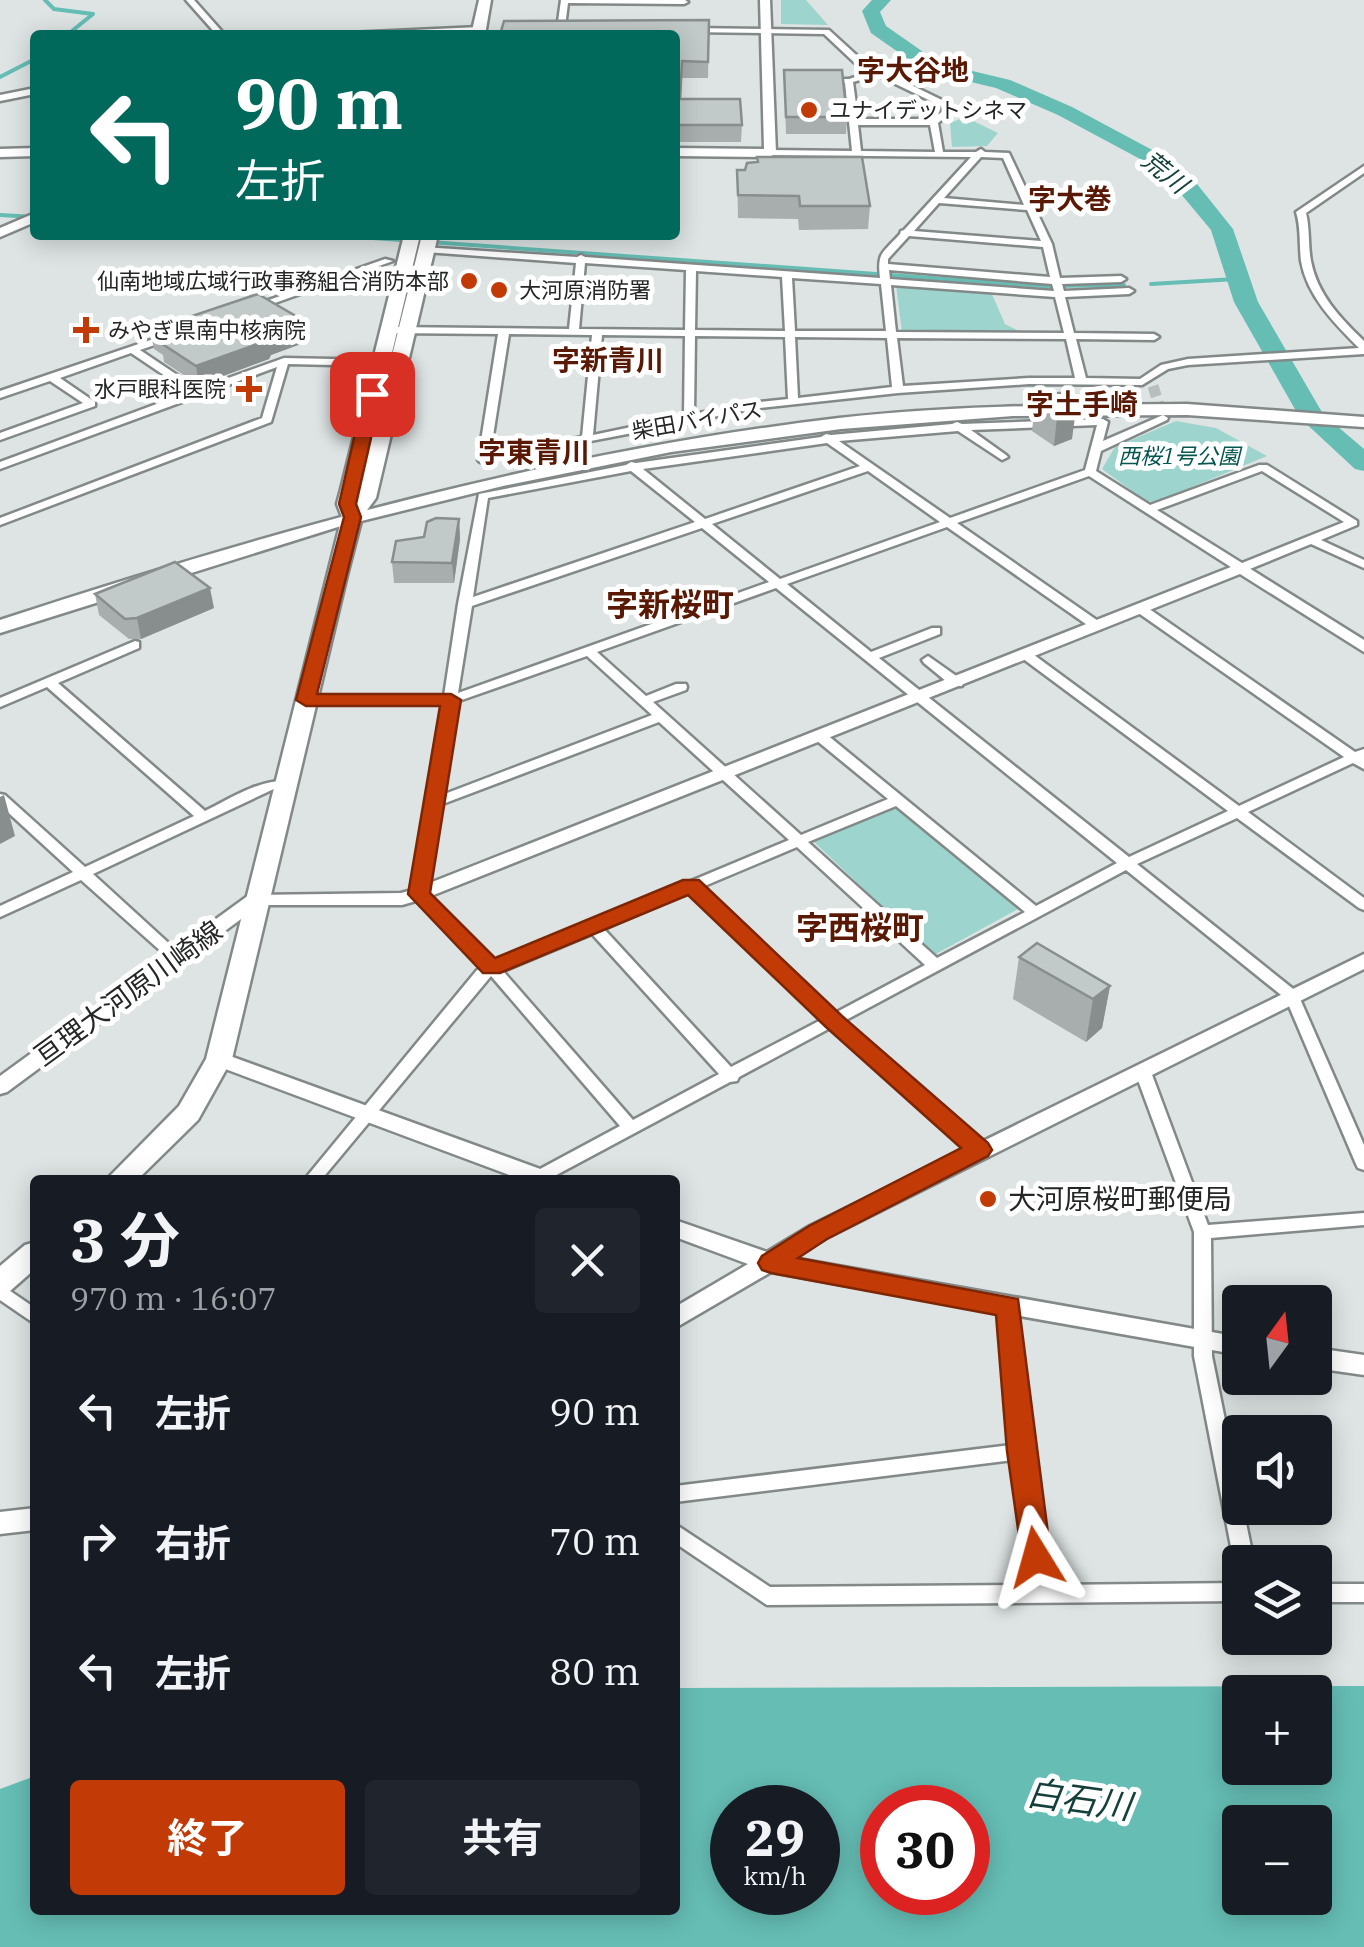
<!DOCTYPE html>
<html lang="ja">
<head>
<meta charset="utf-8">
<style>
  body { margin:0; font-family:"IBM Plex Serif","Noto Sans JP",serif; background:#20242c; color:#f1f3f6; height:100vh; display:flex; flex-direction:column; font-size:38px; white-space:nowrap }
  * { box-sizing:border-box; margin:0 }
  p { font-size:32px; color:#9ea1a6 }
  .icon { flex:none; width:55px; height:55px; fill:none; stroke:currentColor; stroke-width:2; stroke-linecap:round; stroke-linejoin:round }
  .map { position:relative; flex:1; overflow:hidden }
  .side { position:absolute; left:30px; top:1175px; width:650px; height:740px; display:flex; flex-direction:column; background:#171b24; border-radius:10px; box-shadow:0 5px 25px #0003 }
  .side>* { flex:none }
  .guide { position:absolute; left:30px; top:30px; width:650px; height:210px; border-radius:10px; box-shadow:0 5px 25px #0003; background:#00695c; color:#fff; overflow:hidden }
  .needle { width:65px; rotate:15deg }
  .fabs { position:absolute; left:1222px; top:1285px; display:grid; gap:20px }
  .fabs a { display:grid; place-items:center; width:110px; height:110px; border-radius:10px; background:#171b24; box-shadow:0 5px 25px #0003; font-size:50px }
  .speed { position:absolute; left:710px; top:1785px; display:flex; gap:20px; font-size:50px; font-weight:700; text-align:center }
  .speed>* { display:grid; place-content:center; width:130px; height:130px; border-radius:50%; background:#171b24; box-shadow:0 5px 25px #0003; line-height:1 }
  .speed small { font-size:25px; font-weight:400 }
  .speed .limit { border:15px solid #d22; background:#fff; color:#111 }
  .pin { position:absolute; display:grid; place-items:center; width:85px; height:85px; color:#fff; margin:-42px; border-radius:20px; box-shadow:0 5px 15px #0006 }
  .me { position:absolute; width:110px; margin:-55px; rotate:352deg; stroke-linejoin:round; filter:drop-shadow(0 0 8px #0008) }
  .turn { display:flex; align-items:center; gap:35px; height:210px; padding:0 40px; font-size:45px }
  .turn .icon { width:130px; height:130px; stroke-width:2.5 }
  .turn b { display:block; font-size:70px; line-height:85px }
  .round { display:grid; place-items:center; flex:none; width:105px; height:105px; border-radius:10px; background:#20242c }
  .headline { display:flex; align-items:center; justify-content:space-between; height:170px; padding:0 40px }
  h1 { font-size:60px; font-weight:700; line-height:75px }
  .primary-button { display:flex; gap:20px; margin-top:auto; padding:20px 40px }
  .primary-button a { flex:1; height:115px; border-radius:10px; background:#c23a06; color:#fff; font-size:40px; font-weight:700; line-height:115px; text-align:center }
  .primary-button a+a { background:#20242c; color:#f1f3f6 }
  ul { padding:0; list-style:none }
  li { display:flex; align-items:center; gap:30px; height:130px; padding:0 40px }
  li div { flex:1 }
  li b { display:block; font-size:38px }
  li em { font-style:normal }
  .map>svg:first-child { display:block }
  .green { fill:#9dd5ce }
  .water { fill:#65bdb4; fill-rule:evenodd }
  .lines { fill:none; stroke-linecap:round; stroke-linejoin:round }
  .stream { stroke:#65bdb4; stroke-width:4 }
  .river { fill:#65bdb4; fill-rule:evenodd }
  .minor-tunnel { stroke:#b8bebd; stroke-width:11; stroke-dasharray:11 6; stroke-linecap:butt }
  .minor-casing { stroke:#828988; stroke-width:5 }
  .tertiary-casing { stroke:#828988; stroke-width:5 }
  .primary-casing { stroke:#828988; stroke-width:5 }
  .trunk-casing { stroke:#828988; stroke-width:5 }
  .minor { fill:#fff; fill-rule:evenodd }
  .tertiary { fill:#fff; fill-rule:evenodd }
  .primary { fill:#fff; fill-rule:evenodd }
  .trunk { fill:#fff; fill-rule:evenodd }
  .wall { fill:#a7aead }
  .shaded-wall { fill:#888d8d }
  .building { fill:#c2cac9; stroke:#888d8d; stroke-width:2.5 }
  .route { fill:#c23a06; stroke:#7e2604; stroke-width:2.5 }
  .poi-dot { fill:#c23a06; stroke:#fff; stroke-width:4 }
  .labels { text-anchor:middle; stroke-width:10; stroke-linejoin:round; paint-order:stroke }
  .far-poi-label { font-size:22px; fill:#242726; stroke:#fff; text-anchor:start }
  .far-street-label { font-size:22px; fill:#242726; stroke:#fff }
  .far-park-label { font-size:22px; font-style:italic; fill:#055650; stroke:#fff }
  .far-water-label { font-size:25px; font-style:italic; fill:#153f3b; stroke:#fff }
  .far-quarter-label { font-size:28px; font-weight:bold; fill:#5a1904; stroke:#fff }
  .street-label { font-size:28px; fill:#242726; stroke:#fff }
  .poi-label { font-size:28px; fill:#242726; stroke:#fff; text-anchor:start }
  .quarter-label { font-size:32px; font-weight:bold; fill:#5a1904; stroke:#fff }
  .near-water-label { font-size:35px; font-style:italic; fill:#153f3b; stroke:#fff }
</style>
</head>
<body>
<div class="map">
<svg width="1364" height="1947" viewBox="0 0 1364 1947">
  <rect width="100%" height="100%" fill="#dde4e3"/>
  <path class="green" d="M781 0H806L828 25 781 24Z
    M965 117 998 133 987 146 952 147 950 123Z
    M896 285 991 292 1005 324 1023 333 902 332Z
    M1176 421 1216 428 1267 456 1156 502 1146 501 1102 469 1115 447Z
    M900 806 1020 908 934 955 812 840Z"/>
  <path class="water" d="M1364 1686V1947H0V1789L35 1776V1910H675V1688ZM1240 1692H1315V1768H1240ZM732 1808H818V1892H732ZM882 1808H968V1892H882ZM1315 1822V1898H1240V1822Z"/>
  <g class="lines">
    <path class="stream" d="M45 0 54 9 93 14 67 35
      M0 77 35 59
      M0 215 35 217
      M331 235 1044 286 1124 285
      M1151 284 1236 279"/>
    <path class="river" d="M872 0H891L880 12 886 26 939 63 1010 80 1072 107 1156 152 1197 184 1233 229 1258 302 1323 414 1364 449V471L1355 469 1300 418 1234 302 1211 230 1181 194 1142 160 1058 115 996 88 925 71 871 33 862 11Z"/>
    <path class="minor-tunnel" d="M1153 386 1163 418"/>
    <defs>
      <path id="minor" d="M186 0H194L225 35H217Z
        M561 0H685L688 2 684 4 568 3 565 27 577 29 573 31 557 29Z
        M479 27 483 29 482 31 345 35 349 33Z
        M691 28 829 30 864 62 948 103 951 112 938 123 943 152H976L981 149 985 152 1009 153 1052 244 1060 278 1121 276 1126 279 1121 282 1062 284 1064 291 1129 288 1134 291 1129 294 1065 297 1074 333 1154 334 1159 337 1154 340 1076 339 1086 378 1140 379 1161 365 1188 359 1359 348C1335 324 1307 296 1301 261 1299 244 1301 228 1296 212L1364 166V173L1306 213C1310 229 1308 245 1311 261 1317 294 1341 319 1364 341V354L1188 365 1168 369 1142 385 1029 384 898 393 751 409 694 421 689 424 685 423 480 462 478 460 498 334 388 333 383 330 388 327 569 329 576 263 426 252 423 251V247L577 257 581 255 585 257 880 278C877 252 882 254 900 234L901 231 904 230 971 157 767 155V151L770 150 852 151 845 83H824L820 81 824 79H849L871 72 858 66 824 34 688 32 687 30ZM877 75 941 106 943 111 932 119H858L853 82ZM858 125H930L935 152 861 151ZM981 157 1003 158 1024 205 944 198ZM939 203 1027 210 1041 241 914 231ZM909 236 1043 247 1050 277 888 264V259ZM585 263 686 270 685 330 579 329ZM889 270 1052 284 1054 291 890 279ZM696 271 782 277 785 331 695 330ZM792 278 881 284 886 331H795ZM891 285 1055 297 1064 333 896 332ZM509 334 592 335 582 437 490 455ZM602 335 685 336 684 416 593 435ZM695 336 785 337 788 399 751 403 694 414ZM795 337 887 338 892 387 798 398ZM897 338 1066 339 1075 378H1029L903 386Z
        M35 88V94L0 101V95Z
        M385 259 393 261 258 309 249 307Z
        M171 333 176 336 175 338 140 350 198 389 284 358 380 360 385 363 380 366 288 364 271 422 0 525V518L262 418 277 367 0 469V462L189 392 131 353 60 378 95 402V406L0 440V433L83 403 50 381 0 398V391Z
        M1163 415 1168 418 1167 420 1101 451 1096 471 1150 505 1259 465H1267L1357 521V525L1321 540 1364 560V568L1311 544 1245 571H1237L1089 476 957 523 1101 623V629H1093L947 527 787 584 871 652 932 628H940V634L879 658 1129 857 1228 811 1022 658V652H1030L1239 806 1344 757 1137 612V606H1145L1355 752 1364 749V769L1353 763 1248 812 1364 898V910L1359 908 1237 818 1137 864 1297 992 1364 1145V1170L1358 1168 1356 1164 1286 999 1126 870 844 1021 985 1146 987 1150 985 1154H973L832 1027 739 1077 737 1081 730 1082 547 1180H525L527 1176 620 1126 491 976 321 1180H304L477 970 483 968 412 894 443 704H306L300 700 306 696H444L458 604 479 494 626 465 631 462 636 463 821 437 826 434 831 435 952 424 957 422 962 424 1103 419 1108 422 1103 441ZM1097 425 1085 470 950 518 839 441 958 431 1002 460 1008 457 1006 455 971 430ZM827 443 860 466 705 519 643 469ZM631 471 695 522 473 597 488 498ZM868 471 940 522 780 579 712 524ZM1262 471 1344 522 1242 563 1157 510ZM702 528 769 582 458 693 472 606ZM776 588 1117 863 1036 906 826 734H816L814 737 816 740 888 799 801 835 653 702 686 690 687 687 686 684H676L646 696 597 652ZM587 656 652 715 442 795 456 702ZM659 722 789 840 495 963 426 893 440 805ZM896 806 1025 912 937 958 808 842ZM797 847 925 965 835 1013 702 887ZM690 892 823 1019 731 1067 604 929ZM592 934 719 1074 633 1120 503 971Z
        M135 641 139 642V648L58 683 205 811C226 801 271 772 292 784L290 787 276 788 93 874 174 948 187 956 180 961 164 954 81 880 0 917V906L73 872 0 805V794L5 795 85 867 194 816 47 687 0 707V698Z
        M928 656 962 680 963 683 962 686H952L924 663 922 660Z
        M1143 1066 1151 1072 1208 1225 1364 1213V1225L1211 1238 1212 1356 1240 1494V1508H1243L1254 1562H1240V1569L1234 1562 1194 1356V1232L1135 1072Z
        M0 1284 35 1308V1324L0 1300Z
        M1008 1300 1014 1302 1017 1307 1030 1451 1050 1585 1240 1583V1601L767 1605 675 1543V1524L770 1587 1030 1585 1013 1460 675 1502V1486L1011 1445 999 1307 1002 1302Z
        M1315 1584H1364V1602H1315Z"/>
      <path id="tertiary" d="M760 0H770L776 153 770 157 675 156V148L764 149Z
        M35 148V156L0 157V149Z
        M35 213V222L0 237V228Z
        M1241 563 1364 640V652L1240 574 426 898 402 905H260L7 1092 0 1094V1076L249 895 401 893 412 890Z
        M1364 954V969L826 1238 793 1258 1240 1337V1355L771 1272 675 1328V1307L748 1264 675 1237V1220L767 1252 810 1226Z
        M219 1052 554 1174 557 1180H523L212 1064 209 1059 212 1054Z
        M1315 1348 1364 1355V1375L1315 1368Z
        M35 1508V1530L0 1534V1512Z"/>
      <path id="primary" d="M479 0H491L485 35H471Z
        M404 235H420L375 424 422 235H438L376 498 362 517 347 575 232 1059 198 1120 137 1180H106L179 1106 206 1059 342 517 337 504 341 489Z
        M35 1242V1269L10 1291 0 1294V1266L25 1245Z"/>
      <path id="trunk" d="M1187 404 1364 417V427L1187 415 1013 416 841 429 671 452 503 486 341 526 0 633V620C274 530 551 452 839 418 955 405 1071 405 1187 404Z"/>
    </defs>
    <use href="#minor" class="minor-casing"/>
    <use href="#tertiary" class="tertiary-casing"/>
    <use href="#primary" class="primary-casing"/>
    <use href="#trunk" class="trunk-casing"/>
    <use href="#minor" class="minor"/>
    <use href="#tertiary" class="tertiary"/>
    <use href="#primary" class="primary"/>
    <use href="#trunk" class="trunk"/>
  </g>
  <path class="wall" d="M709 20 708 78H682L681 99 742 125 741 142H675V35Z
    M784 70 847 117 846 134H786Z
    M757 157 870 206 868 229 799 230 798 219 738 218 737 170H745L757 162Z
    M150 330 309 341 271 355 269 359 199 385 164 362 163 355 154 349Z
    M1061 393 1072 439 1054 446 1032 431 1036 394Z
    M459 519 460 539 454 583H394L392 562 424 537Z
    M95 594 214 608 141 639H129L99 615Z
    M1019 957 1110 986 1102 1028 1086 1042 1013 999Z"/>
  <path class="shaded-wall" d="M306 322 309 341 271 355 269 359 199 385 196 366 268 336Z
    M1077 402 1072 439 1054 446 1058 408Z
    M459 519 460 539 454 583 452 563Z
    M210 588 214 608 141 639 137 618Z
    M4 795 15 836 0 844V797Z
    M1110 986 1102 1028 1086 1042 1093 999Z"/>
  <path class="building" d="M709 20 708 62 682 61 680 99H740L742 125H675V35H500L504 21Z
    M784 70H842L847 117H786Z
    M757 157H862L870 206H800L799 196 738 195 737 170H745L747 163 758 162Z
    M258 294 306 322 268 336 266 341 196 366 161 343 167 341 150 330Z
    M1061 393 1077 402 1058 408 1036 394Z
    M436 518 459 519 452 563 392 562 396 541 424 537 427 522Z
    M175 562 210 588 137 618 125 619 95 594Z
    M1037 943 1110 986 1093 999 1019 957Z"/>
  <path class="route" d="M372 390 381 394 356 504 361 517 317 694H451L461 700 430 893 495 958 683 880H699L842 1016 988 1143 992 1150 988 1156 827 1239 798 1258 1018 1299 1051 1557 1047 1566 1036 1570 1026 1566 1022 1557 1007 1451 996 1315 771 1273 762 1270 758 1263 762 1256 809 1226 961 1148 826 1027 688 895 500 973H483L408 894 440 706H306L296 700 344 517 339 504 364 394Z"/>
  <g class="poi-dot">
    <circle cx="809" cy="110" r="10"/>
    <circle cx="469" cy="281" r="10"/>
    <circle cx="499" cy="290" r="10"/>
    <path d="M81 315h10v10h10v10h-10v10h-10v-10h-10v-10h10z"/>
    <path d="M244 374h10v10h10v10h-10v10h-10v-10h-10v-10h10z"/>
    <circle cx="988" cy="1199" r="10"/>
  </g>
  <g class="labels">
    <g class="far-poi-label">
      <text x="829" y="118">ユナイデットシネマ</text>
      <text x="449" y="289" text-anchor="end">仙南地域広域行政事務組合消防本部</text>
      <text x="519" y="298">大河原消防署</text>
      <text x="108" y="338">みやぎ県南中核病院</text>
      <text x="226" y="397" text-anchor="end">水戸眼科医院</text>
    </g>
    <g class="far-street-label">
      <text transform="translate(697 420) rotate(-10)" y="8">柴田バイパス</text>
    </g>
    <g class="far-park-label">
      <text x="1179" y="464">西桜1号公園</text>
    </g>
    <g class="far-water-label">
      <text transform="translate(1165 172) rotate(39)" y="9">荒川</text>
    </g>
    <g class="far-quarter-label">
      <text x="913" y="80">字大谷地</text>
      <text x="1070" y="209">字大巻</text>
      <text x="608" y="370">字新青川</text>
      <text x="1082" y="414">字土手崎</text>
      <text x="534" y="462">字東青川</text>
    </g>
    <g class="street-label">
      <text transform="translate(128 993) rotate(-36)" y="10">亘理大河原川崎線</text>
    </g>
    <g class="poi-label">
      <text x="1008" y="1209">大河原桜町郵便局</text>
    </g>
    <g class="quarter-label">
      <text x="670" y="616">字新桜町</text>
      <text x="860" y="939">字西桜町</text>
    </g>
    <g class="near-water-label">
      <text transform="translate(1079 1800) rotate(8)" y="12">白石川</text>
    </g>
  </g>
</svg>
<div class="fabs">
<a><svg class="needle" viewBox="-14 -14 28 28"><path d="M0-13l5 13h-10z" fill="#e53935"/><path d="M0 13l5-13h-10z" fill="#9ea1a6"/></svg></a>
<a><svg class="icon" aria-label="sound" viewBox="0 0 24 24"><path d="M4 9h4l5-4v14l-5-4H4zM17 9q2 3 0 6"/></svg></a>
<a><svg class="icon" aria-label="layers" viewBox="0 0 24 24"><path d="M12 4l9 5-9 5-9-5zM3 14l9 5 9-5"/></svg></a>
<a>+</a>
<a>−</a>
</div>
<div class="speed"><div>29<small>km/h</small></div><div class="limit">30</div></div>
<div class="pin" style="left:372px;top:394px;background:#d93025"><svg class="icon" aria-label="arrive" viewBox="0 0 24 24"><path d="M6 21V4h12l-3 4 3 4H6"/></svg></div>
<svg class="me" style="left:1036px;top:1557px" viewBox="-20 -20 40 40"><path d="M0-17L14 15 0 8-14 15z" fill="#c23a06" stroke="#fff" stroke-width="4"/></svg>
<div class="guide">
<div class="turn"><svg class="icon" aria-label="left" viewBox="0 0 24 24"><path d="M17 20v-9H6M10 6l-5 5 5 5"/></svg><div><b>90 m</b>左折</div></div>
</div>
<section class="side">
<div class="headline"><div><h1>3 分</h1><p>970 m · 16:07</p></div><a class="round"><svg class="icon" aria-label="close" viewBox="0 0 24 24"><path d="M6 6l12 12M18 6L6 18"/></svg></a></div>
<ul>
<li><svg class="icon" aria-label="left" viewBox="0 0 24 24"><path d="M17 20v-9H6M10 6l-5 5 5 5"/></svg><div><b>左折</b></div><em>90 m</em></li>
<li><svg class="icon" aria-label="right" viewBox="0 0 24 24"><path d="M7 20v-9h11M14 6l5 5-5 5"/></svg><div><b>右折</b></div><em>70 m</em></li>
<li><svg class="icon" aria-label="left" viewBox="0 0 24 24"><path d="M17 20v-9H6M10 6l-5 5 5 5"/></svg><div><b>左折</b></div><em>80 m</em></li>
</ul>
<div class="primary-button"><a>終了</a><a>共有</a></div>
</section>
</div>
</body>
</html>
